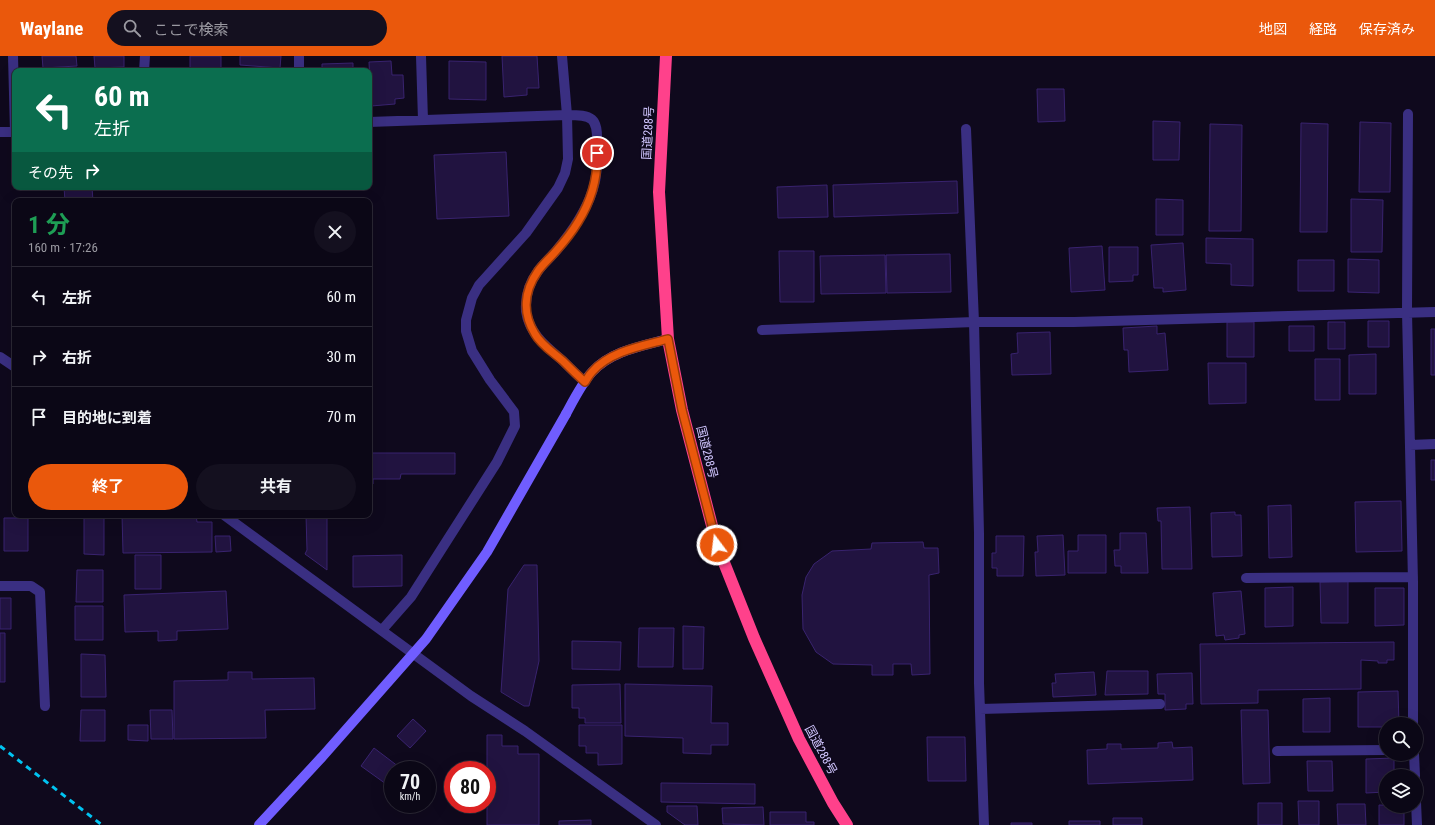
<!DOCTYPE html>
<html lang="ja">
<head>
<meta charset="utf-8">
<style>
  body { margin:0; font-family:"Roboto Condensed","Noto Sans JP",sans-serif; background:#14101f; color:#f1f3f6; height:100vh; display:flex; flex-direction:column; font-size:15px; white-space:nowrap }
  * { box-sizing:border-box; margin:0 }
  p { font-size:13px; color:#9a99a1 }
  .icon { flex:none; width:22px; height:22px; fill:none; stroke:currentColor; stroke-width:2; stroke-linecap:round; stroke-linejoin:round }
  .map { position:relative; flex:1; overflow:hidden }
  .sheet { position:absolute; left:12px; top:142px; width:360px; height:320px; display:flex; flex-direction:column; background:#0b0716; border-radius:8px; box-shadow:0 4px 16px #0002,0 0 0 1px #2b2835 }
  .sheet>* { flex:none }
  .top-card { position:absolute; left:12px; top:12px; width:360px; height:122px; border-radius:8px; box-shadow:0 4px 16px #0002,0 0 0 1px #2b2835; background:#0b6e4f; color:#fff; overflow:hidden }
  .buttons { position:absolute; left:1379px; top:661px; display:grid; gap:8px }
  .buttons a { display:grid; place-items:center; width:44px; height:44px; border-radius:50%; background:#0b0716; box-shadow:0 4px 16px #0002,0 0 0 1px #2b2835; font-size:20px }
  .speed { position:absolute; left:384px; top:705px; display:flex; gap:8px; font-size:20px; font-weight:700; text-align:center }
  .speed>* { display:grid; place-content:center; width:52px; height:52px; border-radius:50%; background:#0b0716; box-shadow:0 4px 16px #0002,0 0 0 1px #2b2835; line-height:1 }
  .speed small { font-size:10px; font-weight:400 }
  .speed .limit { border:6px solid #d22; background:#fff; color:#111 }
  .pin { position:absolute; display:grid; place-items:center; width:34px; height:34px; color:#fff; margin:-17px; border:2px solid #fff; border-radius:50%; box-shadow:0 1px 4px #0007 }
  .me { position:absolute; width:44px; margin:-22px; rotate:345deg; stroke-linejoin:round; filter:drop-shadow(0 0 3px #0008) }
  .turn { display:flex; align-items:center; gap:14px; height:84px; padding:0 16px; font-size:18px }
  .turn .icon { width:52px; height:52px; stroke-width:2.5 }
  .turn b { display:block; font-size:28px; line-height:34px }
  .then { display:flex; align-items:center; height:38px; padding:0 16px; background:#0003; gap:8px; font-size:15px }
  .round { display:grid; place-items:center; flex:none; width:42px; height:42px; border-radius:21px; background:#14101f }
  .headline { display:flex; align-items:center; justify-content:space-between; height:68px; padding:0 16px }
  h1 { font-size:24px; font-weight:700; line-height:30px; color:#1e9e55 }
  .action { display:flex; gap:8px; margin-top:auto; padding:8px 16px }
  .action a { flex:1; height:46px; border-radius:24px; background:#ea580c; color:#fff; font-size:16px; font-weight:700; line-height:46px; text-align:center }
  .action a+a { background:#14101f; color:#f1f3f6 }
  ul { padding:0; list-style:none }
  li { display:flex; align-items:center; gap:12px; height:60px; padding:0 16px; border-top:1px solid #2b2835 }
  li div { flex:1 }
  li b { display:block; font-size:15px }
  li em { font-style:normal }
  header { display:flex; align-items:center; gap:24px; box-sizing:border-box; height:56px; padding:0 20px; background:#ea580c; color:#fff }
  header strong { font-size:19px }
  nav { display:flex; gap:22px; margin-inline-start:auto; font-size:14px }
  .search { width:280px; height:36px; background:#14101f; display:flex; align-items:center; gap:10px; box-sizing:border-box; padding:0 14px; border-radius:22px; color:#9a99a1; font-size:15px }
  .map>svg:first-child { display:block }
  .building { fill:#211340; stroke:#39236f }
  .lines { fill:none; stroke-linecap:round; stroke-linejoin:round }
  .street { stroke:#3a2f82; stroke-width:10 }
  .secondary { stroke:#705dff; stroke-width:10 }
  .highway { stroke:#ff418b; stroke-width:12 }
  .rail { stroke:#00c3f1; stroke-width:3; stroke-dasharray:6 5; stroke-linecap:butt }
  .secondary-bridge { stroke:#705dff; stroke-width:10 }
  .route-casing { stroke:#983908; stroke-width:10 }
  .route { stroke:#ea580c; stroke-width:7 }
  .labels { text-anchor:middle; stroke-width:3.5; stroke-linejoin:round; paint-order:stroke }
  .street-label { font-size:12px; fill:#d1c6ff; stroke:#0f091d }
</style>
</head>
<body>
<header>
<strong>Waylane</strong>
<div class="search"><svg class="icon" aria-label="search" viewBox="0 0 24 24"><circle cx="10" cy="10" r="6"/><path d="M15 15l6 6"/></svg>ここで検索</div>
<nav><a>地図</a><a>経路</a><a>保存済み</a></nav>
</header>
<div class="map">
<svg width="1435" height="769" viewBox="0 0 1435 769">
  <rect width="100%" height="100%" fill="#0f091d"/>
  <path class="building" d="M42 0H76L77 10 43 12Z
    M94 0H124V11L95 12Z
    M190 0H221V13L190 12Z
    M240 0H281L280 12 240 9Z
    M502 0H537L539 32H527V39L504 41Z
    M391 5 392 19H403L404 42 395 43V48L371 50 369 6Z
    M449 5 486 6V44L449 43Z
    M353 7V15H322V8Z
    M96 13H120V15H96Z
    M221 13V15H188V14Z
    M265 13V15H241Z
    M78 14V15H44Z
    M1037 33H1064L1065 65 1038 66Z
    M1153 65 1180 66 1179 104H1153Z
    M1360 66 1391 67 1390 136H1359Z
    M1301 67 1328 68 1327 176H1300Z
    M1210 68 1242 69 1241 175H1209Z
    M506 96 509 160 437 163 434 99Z
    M957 125 958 157 834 161 833 129Z
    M827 129 828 161 778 162 777 131Z
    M64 131H92L93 145H65Z
    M1156 143 1183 144V179H1156Z
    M1351 143 1383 144 1382 196H1351Z
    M1206 182 1253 183V230L1231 229V208L1206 207Z
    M1183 187 1186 234 1163 236V232H1154L1151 189Z
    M1102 190 1105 234 1071 236 1069 192Z
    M1109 191H1138V219H1133V225L1109 226Z
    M779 195H814V246H780Z
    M950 198 951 236 887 237 886 199Z
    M885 199 886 237 821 238 820 200Z
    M1348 203 1379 204V237L1348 236Z
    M1298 204H1334V235H1298Z
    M1368 265H1389V291H1368Z
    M1227 266H1254V301H1227Z
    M1328 266H1345V293H1328Z
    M1157 270V278L1165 277 1168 314 1129 316 1128 294H1124L1123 272Z
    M1289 270H1314V295H1289Z
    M1431 273H1435V319H1431Z
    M1050 276 1051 318 1012 319 1011 298 1018 297 1017 277Z
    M1376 298V338H1349V299Z
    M1315 303H1340V344H1315Z
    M1208 307H1246V347L1209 348Z
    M369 397H455V418H401L400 423H373V428H369Z
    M1431 404H1435V424H1431Z
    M1401 445 1402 495 1356 496 1355 446Z
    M1291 449 1292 501 1269 502 1268 450Z
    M1190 451 1192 513H1162L1161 465H1158L1157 452Z
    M1235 456V459H1241L1242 500 1212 501 1211 457Z
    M84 459H104V499L84 498Z
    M122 459H196L197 466H212V496L123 497Z
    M306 459H327V514L305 498 307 494Z
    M4 462H28V495H4Z
    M1120 477H1146L1148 517H1121V510H1115L1114 494H1120Z
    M1063 479 1065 519 1036 520 1035 496H1038L1037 480Z
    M1078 479H1106V517H1068V495H1078Z
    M215 480H230L231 495 216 496Z
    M996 480H1024L1023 520H997V512H992V497H996Z
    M923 486 924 492H938L939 517 929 519 930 618 912 619 911 608H893V619H872V609L833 608 816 596 803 573 802 539 806 521 814 508 832 495 871 493 872 487Z
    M135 499H161V533H135Z
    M402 499V530L353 531V500Z
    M524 509H537L539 605 529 650H524L501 636 508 533Z
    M77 514H103V546H76Z
    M1348 525V567H1321L1320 526Z
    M1293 531V570L1265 571V532Z
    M1375 532H1404V569L1375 570Z
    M226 535 228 573 177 575V584L158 585V575L125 576 124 539Z
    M1241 535 1245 578 1239 579V582L1225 584 1224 579 1216 580 1213 537Z
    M0 542H11V573H0Z
    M75 550H103V584H75Z
    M683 570 704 571 703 613H683Z
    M639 572H674L673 611H638Z
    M0 577H5V626H0Z
    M572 585 621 586 620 614 572 613Z
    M1394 586V604H1387V607H1378V605L1361 604V633L1258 634V647L1201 648 1200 588Z
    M81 598 105 599 106 641H81Z
    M1107 615H1148V638L1105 639Z
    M228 616H252V623L314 622 315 653 265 654 266 682 174 683V625L228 624Z
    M1094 616 1096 639 1053 641 1052 627H1056L1055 618Z
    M1192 617 1193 648H1186V653L1165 654V638H1158L1157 618Z
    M620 628 621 667H585V662H579V652H572V629Z
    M625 628 712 630 711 667H728V689H711V698L683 697V682L625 680Z
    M1398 635 1399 668H1386V671H1358V636Z
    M1330 642V676H1303V643Z
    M81 654H105V685H80Z
    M150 654H172L173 683H151Z
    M1241 654H1268L1270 727 1243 728Z
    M413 663 426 675 410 692 397 680Z
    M128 669H148V685L128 684Z
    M579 669H622V708L598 709V697H586V690H579Z
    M487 679H502V690H518V698H539V769H487Z
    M927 681H965L966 725H928Z
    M1172 686 1173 692 1192 691 1193 724 1088 728 1087 694 1107 693V688H1121V693L1158 692V687Z
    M374 692 403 714H393V733L361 710Z
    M1394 702V720H1386V736L1366 737V703Z
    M1307 705H1332L1333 735H1308Z
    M661 727 755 728V748L661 746Z
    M1298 745H1319V769H1299Z
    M1258 747H1282V769H1258Z
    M1337 748H1365L1366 769H1338Z
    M1379 749 1404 750V769H1379Z
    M667 750H697L698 769H685L667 756Z
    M763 751 764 769 723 768 722 752Z
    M770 756H806V766H814V769H770Z
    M1113 762H1142V769H1113Z
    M591 764V769H559V765Z
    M1069 765H1100V769H1069Z
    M1011 767H1032V769H1011Z"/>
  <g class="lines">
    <path class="street" d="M13 0 15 76
      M299 0V15
      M421 0 423 64
      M144 15 145 0
      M1408 58 1407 256 1413 526V668
      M369 66 567 59 562 0
      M0 76H15
      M762 274 974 266 966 73
      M0 301 15 311
      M1410 389 1435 388
      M224 459 471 640 525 675 656 769
      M1246 522 1413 521
      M0 530H31L40 536 45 650
      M382 574 411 541 497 406 515 370 514 356 490 324 472 295 466 275V264L472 242 479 229 526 177 558 132 565 117 568 103 567 59C592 59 598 61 597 88 597 103 598 118 593 133 586 156 571 177 556 195 550 202 543 208 538 215 529 227 525 241 526 255 529 278 547 291 563 305 570 312 577 319 585 326
      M980 653 1160 648
      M1277 695 1386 694
      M1414 698 1415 720
      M1416 746 1417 769
      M984 769 979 627V477L974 266H1074L1435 256"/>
    <path class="secondary" d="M566 358C573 345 582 327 592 316 611 295 642 290 668 283"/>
    <path class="highway" d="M666 0 659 136 668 283 682 354 717 489 754 582 799 683 833 747 847 769"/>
    <path class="rail" d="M0 690 102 769"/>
    <path class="secondary-bridge" d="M259 769 322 701 426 583 487 496 566 358"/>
  </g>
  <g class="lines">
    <defs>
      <path id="route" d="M597 97C598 121 591 145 578 166 572 176 564 186 556 195 550 202 543 208 538 215 524 235 522 257 535 278 541 289 554 297 563 305 570 312 577 319 585 326 587 323 589 319 592 316 610 295 642 290 668 283L682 354 717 489"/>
    </defs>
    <use href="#route" class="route-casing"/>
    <use href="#route" class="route"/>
  </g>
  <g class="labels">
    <g class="street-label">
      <text transform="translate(648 77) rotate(-87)" y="4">国道288号</text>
      <text transform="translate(707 396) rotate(76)" y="4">国道288号</text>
      <text transform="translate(821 694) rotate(62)" y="4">国道288号</text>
    </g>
  </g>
</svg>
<div class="buttons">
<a><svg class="icon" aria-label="search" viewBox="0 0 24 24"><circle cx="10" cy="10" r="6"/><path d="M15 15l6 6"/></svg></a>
<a><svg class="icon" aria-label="layers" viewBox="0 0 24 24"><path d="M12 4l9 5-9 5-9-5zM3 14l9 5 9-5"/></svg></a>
</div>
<div class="speed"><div>70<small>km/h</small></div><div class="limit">80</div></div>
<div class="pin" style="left:597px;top:97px;background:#d93025"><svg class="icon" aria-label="arrive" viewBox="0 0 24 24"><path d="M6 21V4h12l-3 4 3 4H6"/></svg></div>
<svg class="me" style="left:717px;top:489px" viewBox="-20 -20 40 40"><circle r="17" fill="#ea580c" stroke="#fff" stroke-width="3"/><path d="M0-11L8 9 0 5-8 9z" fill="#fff"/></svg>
<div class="top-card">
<div class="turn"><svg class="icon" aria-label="left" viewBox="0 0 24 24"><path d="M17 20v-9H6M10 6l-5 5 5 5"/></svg><div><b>60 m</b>左折</div></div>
<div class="then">その先<svg class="icon" aria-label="right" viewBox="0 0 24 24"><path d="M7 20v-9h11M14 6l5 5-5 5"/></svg></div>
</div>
<section class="sheet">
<div class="headline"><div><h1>1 分</h1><p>160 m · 17:26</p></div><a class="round"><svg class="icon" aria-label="close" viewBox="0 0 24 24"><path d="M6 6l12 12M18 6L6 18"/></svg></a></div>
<ul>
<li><svg class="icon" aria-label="left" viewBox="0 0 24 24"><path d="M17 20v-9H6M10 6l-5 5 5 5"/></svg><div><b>左折</b></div><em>60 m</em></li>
<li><svg class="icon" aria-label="right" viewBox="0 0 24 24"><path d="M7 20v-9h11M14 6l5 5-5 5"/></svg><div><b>右折</b></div><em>30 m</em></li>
<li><svg class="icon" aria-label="arrive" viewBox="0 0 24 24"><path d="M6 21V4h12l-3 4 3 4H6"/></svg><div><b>目的地に到着</b></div><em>70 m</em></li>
</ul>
<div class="action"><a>終了</a><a>共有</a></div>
</section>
</div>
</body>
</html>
